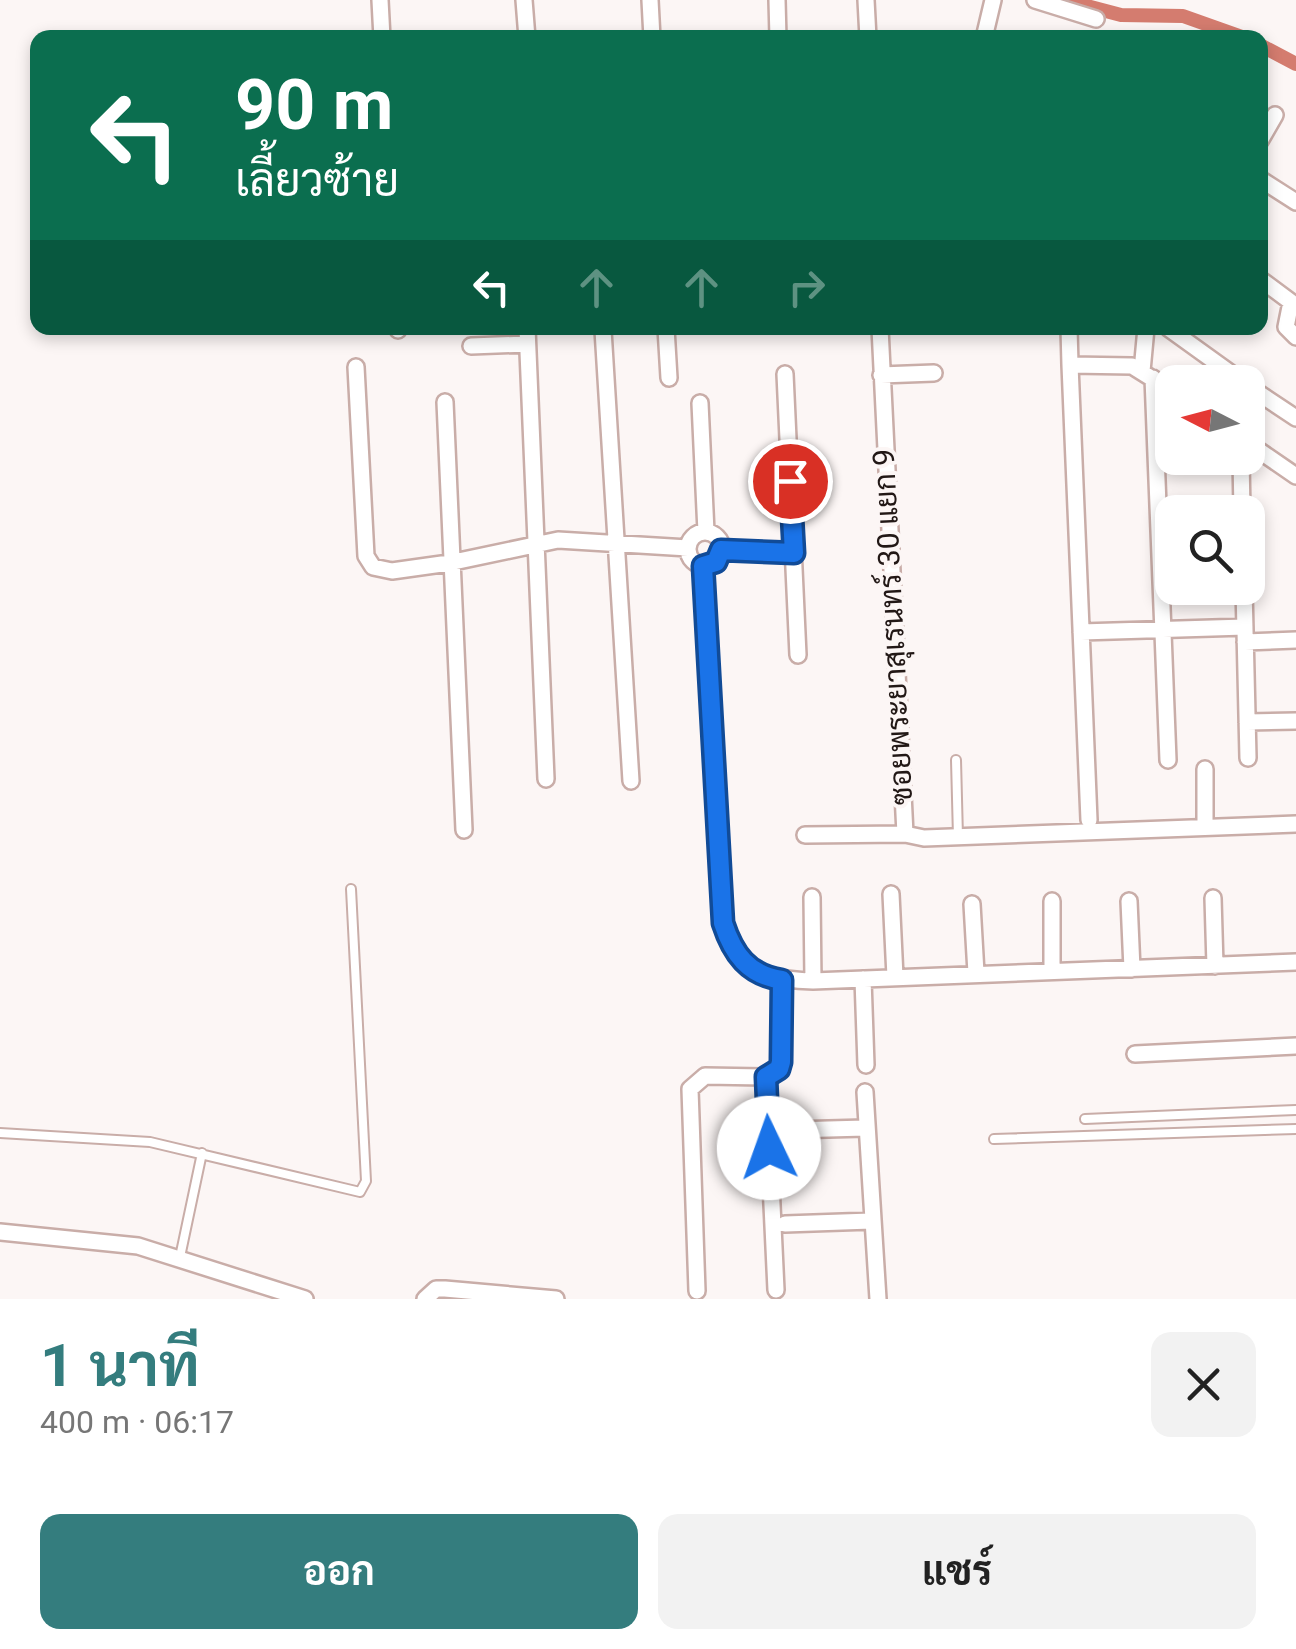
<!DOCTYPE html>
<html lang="th">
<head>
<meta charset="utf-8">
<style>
  body { margin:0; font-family:Roboto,Sarabun,sans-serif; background:#f2f2f2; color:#222; height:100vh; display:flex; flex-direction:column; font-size:38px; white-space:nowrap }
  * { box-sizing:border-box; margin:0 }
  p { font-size:32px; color:#767676 }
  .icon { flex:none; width:55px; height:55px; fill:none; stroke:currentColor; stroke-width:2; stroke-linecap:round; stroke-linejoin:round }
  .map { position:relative; height:1299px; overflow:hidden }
  .side { display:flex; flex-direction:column; background:#fff; flex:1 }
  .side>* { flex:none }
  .hud { position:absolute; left:30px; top:30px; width:1238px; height:305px; border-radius:20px; box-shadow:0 5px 15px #0003; background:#0b6e4f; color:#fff; overflow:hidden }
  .needle { width:65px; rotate:276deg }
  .controls { position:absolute; left:1155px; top:365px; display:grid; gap:20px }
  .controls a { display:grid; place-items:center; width:110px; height:110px; border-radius:20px; background:#fff; box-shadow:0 5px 15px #0003; font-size:50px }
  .pin { position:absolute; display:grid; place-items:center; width:85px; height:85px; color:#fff; margin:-42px; border:5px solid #fff; border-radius:50%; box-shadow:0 2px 10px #0007 }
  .me { position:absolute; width:110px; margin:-55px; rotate:357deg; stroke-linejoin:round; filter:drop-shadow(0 0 8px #0008) }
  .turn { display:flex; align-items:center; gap:35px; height:210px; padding:0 40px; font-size:45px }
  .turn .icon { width:130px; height:130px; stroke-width:2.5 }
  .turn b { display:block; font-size:70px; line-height:85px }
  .lanes { display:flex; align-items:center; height:95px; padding:0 40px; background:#0003; justify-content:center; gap:50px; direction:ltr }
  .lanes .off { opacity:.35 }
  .round { display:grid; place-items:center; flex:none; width:105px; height:105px; border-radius:20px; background:#f2f2f2 }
  .head { display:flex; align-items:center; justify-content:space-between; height:170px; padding:0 40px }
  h1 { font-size:60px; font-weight:700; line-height:75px; color:#347d7e }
  .primary-button { display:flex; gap:20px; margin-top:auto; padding:20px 40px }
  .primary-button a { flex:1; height:115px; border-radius:20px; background:#347d7e; color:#fff; font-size:40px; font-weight:700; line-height:115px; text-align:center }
  .primary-button a+a { background:#f2f2f2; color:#222 }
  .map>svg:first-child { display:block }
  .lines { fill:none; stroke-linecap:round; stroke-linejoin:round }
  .canal { stroke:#d47c6f; stroke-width:14 }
  .lane-casing { stroke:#c9ada8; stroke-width:12 }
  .street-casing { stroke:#c9ada8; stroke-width:20 }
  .lane { stroke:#fff; stroke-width:8 }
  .street { stroke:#fff; stroke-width:15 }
  .route-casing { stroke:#114b97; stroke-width:25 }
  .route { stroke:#1a73e8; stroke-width:18 }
  .labels { text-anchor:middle; stroke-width:8; stroke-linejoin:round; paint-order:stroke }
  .street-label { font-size:30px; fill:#221816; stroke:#fcf6f5 }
</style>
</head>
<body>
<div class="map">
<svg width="1296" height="1299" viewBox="0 0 1296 1299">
  <rect width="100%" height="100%" fill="#fcf6f5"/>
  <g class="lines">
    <path class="canal" d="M1064 0 1121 15 1183 16 1245 38
      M1260 45 1296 64"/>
    <defs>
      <path id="lane" d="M956 760 958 837
        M1085 1119 1296 1110
        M0 1133 150 1142 360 1192 366 1181 351 889
        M994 1139 1296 1129
        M180 1257 202 1153"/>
      <path id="street" d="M380 0 382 38
        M524 0 527 38
        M650 0 652 38
        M777 0 778 38
        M866 0 868 38
        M1035 0 1096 19
        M984 38 993 0
        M1260 141 1275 115
        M1260 179 1296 202
        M1260 279 1291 302 1286 327 1296 337
        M398 328V330
        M527 328 546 779
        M666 328 669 378
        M880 328 905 834
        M1069 328 1070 365
        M1168 328 1243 382
        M603 330 631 781
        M471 346 527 344
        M356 367 366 556 373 567 392 571 449 563 558 540 688 548
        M1142 371 1146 328
        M785 374 798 655
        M881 375 934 373
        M1153 378 1168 760
        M1248 386 1296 418
        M445 402 464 830
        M700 403 706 532
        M1248 443 1296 476
        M1241 458 1242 512
        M688 549a17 17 0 1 1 34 0a17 17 0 1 1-34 0Z
        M721 550 794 553
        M703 566 723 923C738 971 766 980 813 981L1296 962
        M1244 588 1248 758
        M1081 632 1245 627
        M1245 642 1296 640
        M1247 722 1296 721
        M1205 769V827
        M1089 820 1070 365 1132 366 1172 391
        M805 835 905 834 924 838 1296 824
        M891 894 895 977
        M812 897 813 981
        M1213 898 1215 966
        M1052 901V970
        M1129 901 1132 969
        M972 904 976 973
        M863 979 866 1065
        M1135 1054 1296 1046
        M766 1077 776 1290
        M865 1092 878 1299
        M792 1130 865 1128
        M785 1224 871 1221
        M0 1232 138 1246 305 1299
        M697 1291 690 1089 705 1076 766 1077 779 1069 782 981
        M425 1299 436 1289H445L556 1299"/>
    </defs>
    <use href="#lane" class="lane-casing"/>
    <use href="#street" class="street-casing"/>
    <use href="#lane" class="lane"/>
    <use href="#street" class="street"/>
  </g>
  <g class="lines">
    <defs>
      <path id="route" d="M769 1148 766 1077 779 1069 781 1062 782 980C748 975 733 954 723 923L703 566 716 562 721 550 794 553 790 481"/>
    </defs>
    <use href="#route" class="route-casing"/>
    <use href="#route" class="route"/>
  </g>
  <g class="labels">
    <g class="street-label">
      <text transform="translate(893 627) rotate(-93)" y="10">ซอยพระยาสุเรนทร์ 30 แยก 9</text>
    </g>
  </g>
</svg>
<div class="controls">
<a><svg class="needle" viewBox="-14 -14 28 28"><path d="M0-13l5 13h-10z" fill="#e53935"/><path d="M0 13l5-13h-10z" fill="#767676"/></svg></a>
<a><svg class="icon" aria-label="search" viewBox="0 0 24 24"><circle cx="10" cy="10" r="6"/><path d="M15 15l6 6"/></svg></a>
</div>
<div class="pin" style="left:790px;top:481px;background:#d93025"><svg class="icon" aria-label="arrive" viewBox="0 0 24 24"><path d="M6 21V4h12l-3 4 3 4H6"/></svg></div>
<svg class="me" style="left:769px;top:1148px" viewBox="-20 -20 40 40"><circle r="19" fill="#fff"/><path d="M0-13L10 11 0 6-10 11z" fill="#1a73e8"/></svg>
<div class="hud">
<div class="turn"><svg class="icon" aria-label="left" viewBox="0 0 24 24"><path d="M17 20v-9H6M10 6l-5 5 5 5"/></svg><div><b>90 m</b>เลี้ยวซ้าย</div></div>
<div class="lanes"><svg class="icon" aria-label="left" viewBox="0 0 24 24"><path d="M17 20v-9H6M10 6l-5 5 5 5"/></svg><svg class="icon off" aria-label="ahead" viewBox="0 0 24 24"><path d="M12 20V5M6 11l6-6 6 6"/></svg><svg class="icon off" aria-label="ahead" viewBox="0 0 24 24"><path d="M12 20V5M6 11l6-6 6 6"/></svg><svg class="icon off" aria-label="right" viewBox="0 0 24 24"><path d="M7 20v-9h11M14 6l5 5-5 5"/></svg></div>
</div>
</div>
<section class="side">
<div class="head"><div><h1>1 นาที</h1><p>400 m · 06:17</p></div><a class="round"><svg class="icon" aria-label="close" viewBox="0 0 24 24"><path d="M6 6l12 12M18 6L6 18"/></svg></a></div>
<div class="primary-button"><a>ออก</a><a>แชร์</a></div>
</section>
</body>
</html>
